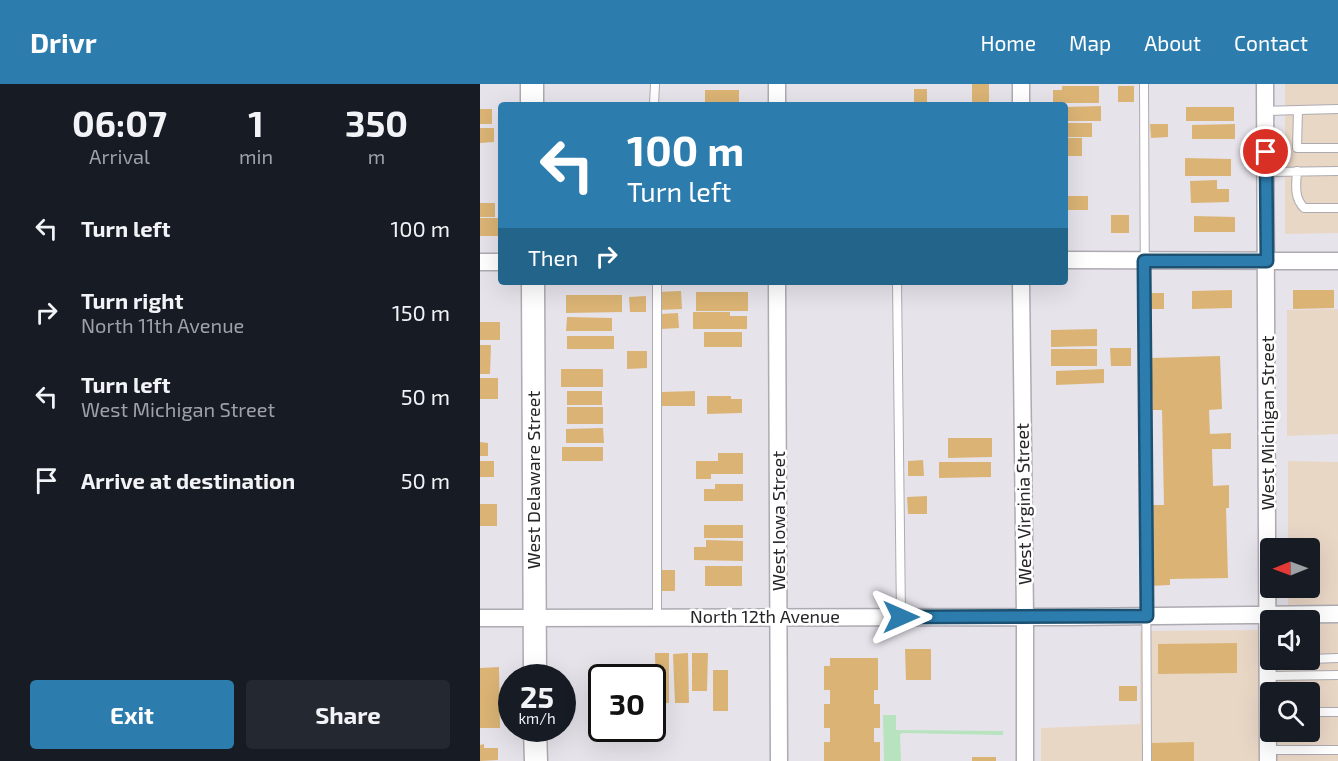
<!DOCTYPE html>
<html lang="en">
<head>
<meta charset="utf-8">
<style>
  body { margin:0; font-family:"Exo 2",sans-serif; background:#242831; color:#f1f3f6; height:100vh; display:flex; flex-direction:column; font-size:22px; white-space:nowrap }
  * { box-sizing:border-box; margin:0 }
  p { font-size:20px; color:#9ea1a6 }
  .icon { flex:none; width:33px; height:33px; fill:none; stroke:currentColor; stroke-width:2; stroke-linecap:round; stroke-linejoin:round }
  .map { position:relative; flex:1; overflow:hidden }
  .side { display:flex; flex-direction:column; background:#171b24; width:480px }
  .side>* { flex:none }
  .hud { position:absolute; left:18px; top:18px; width:570px; height:183px; border-radius:6px; box-shadow:0 6px 24px #0002; background:#2c7dae; color:#fff; overflow:hidden }
  .needle { width:39px; rotate:269deg }
  .buttons { position:absolute; left:780px; top:454px; display:grid; gap:12px }
  .buttons a { display:grid; place-items:center; width:60px; height:60px; border-radius:6px; background:#171b24; box-shadow:0 6px 24px #0002; font-size:30px }
  .speed { position:absolute; left:18px; top:580px; display:flex; gap:12px; font-size:30px; font-weight:700; text-align:center }
  .speed>* { display:grid; place-content:center; width:78px; height:78px; border-radius:50%; background:#171b24; box-shadow:0 6px 24px #0002; line-height:1 }
  .speed small { font-size:15px; font-weight:400 }
  .speed .limit { border:3px solid #111; border-radius:9px; background:#fff; color:#111 }
  .pin { position:absolute; display:grid; place-items:center; width:51px; height:51px; color:#fff; margin:-26px; border:3px solid #fff; border-radius:50%; box-shadow:0 2px 6px #0007 }
  .me { position:absolute; width:66px; margin:-33px; rotate:90deg; stroke-linejoin:round; filter:drop-shadow(0 0 4px #0008) }
  .turn { display:flex; align-items:center; gap:21px; height:126px; padding:0 30px; font-size:27px }
  .turn .icon { width:78px; height:78px; stroke-width:2.5 }
  .turn b { display:block; font-size:42px; line-height:51px }
  .then { display:flex; align-items:center; height:57px; padding:0 30px; background:#0003; gap:12px; font-size:22px }
  .eta { display:flex; justify-content:space-evenly; align-items:center; height:102px; text-align:center }
  .eta b { font-size:36px; font-weight:700; line-height:42px }
  .primary-button { display:flex; gap:12px; margin-top:auto; padding:12px 30px }
  .primary-button a { flex:1; height:69px; border-radius:6px; background:#2c7dae; color:#fff; font-size:24px; font-weight:700; line-height:69px; text-align:center }
  .primary-button a+a { background:#242831; color:#f1f3f6 }
  ul { padding:0; list-style:none }
  li { display:flex; align-items:center; gap:18px; height:84px; padding:0 30px }
  li div { flex:1 }
  li b { display:block; font-size:22px }
  li em { font-style:normal }
  header { display:flex; align-items:center; gap:36px; box-sizing:border-box; height:84px; padding:0 30px; background:#2c7dae; color:#fff }
  header strong { font-size:28px }
  nav { display:flex; gap:33px; margin-inline-start:auto; font-size:21px }
  main { display:flex; flex:1; min-height:0 }
  .map>svg:first-child { display:block }
  .commercial { fill:#e9d7c6; fill-rule:evenodd }
  .green { fill:#b8e3bf }
  .building { fill:#dbb475 }
  .lines { fill:none; stroke-linecap:round; stroke-linejoin:round }
  .lane-casing { stroke:#adaab1; stroke-width:10 }
  .street-casing { stroke:#adaab1; stroke-width:19 }
  .secondary-casing { stroke:#adaab1; stroke-width:25 }
  .lane { stroke:#fff; stroke-width:8 }
  .street { stroke:#fff; stroke-width:16 }
  .secondary { stroke:#fff; stroke-width:22 }
  .route-casing { stroke:#1d5171; stroke-width:15 }
  .route { stroke:#2c7dae; stroke-width:10 }
  .labels { text-anchor:middle; stroke-width:5; stroke-linejoin:round; paint-order:stroke }
  .street-label { font-size:18px; fill:#252427; stroke:#fff }
</style>
</head>
<body>
<header>
<strong>Drivr</strong>
<nav><a>Home</a><a>Map</a><a>About</a><a>Contact</a></nav>
</header>
<main>
<section class="side">
<div class="eta">
<div><b>06:07</b><p>Arrival</p></div>
<div><b>1</b><p>min</p></div>
<div><b>350</b><p>m</p></div>
</div>
<ul>
<li><svg class="icon" aria-label="left" viewBox="0 0 24 24"><path d="M17 20v-9H6M10 6l-5 5 5 5"/></svg><div><b>Turn left</b></div><em>100 m</em></li>
<li><svg class="icon" aria-label="right" viewBox="0 0 24 24"><path d="M7 20v-9h11M14 6l5 5-5 5"/></svg><div><b>Turn right</b><p>North 11th Avenue</p></div><em>150 m</em></li>
<li><svg class="icon" aria-label="left" viewBox="0 0 24 24"><path d="M17 20v-9H6M10 6l-5 5 5 5"/></svg><div><b>Turn left</b><p>West Michigan Street</p></div><em>50 m</em></li>
<li><svg class="icon" aria-label="arrive" viewBox="0 0 24 24"><path d="M6 21V4h12l-3 4 3 4H6"/></svg><div><b>Arrive at destination</b></div><em>50 m</em></li>
</ul>
<div class="primary-button"><a>Exit</a><a>Share</a></div>
</section>
<div class="map">
<svg width="858" height="677" viewBox="0 0 858 677">
  <rect width="100%" height="100%" fill="#e7e3eb"/>
  <path class="commercial" d="M805 0H858V149L805 150Z
    M858 225V350L807 352V226Z
    M808 377 858 378V677H561V644L660 640V547L790 546V576H830V537H808V504H830V465H808ZM790 609H830V648H790Z"/>
  <path class="green" d="M403 631H416V646L523 647V651L422 649 420 651 421 677H404Z"/>
  <path class="building" d="M492 0H509V21H492Z
    M582 2H619V19H573V6H582Z
    M638 2H654V18H638Z
    M434 5H447V21H434Z
    M225 6H259V20H225Z
    M621 22V37H585V23Z
    M706 23H754V37H706Z
    M0 25H12V40H0Z
    M585 39H612V53H585Z
    M670 40H688V53L671 54Z
    M755 40V55H712V41Z
    M0 44H14V58L0 59Z
    M585 54H602V72H585Z
    M705 74 751 75V92H705Z
    M737 96V105H749V118L711 119 710 97Z
    M585 112H608V126H585Z
    M0 119H15V133H0Z
    M631 131H649V149H631Z
    M714 132 755 133V148H714Z
    M0 134H21V152H0Z
    M752 206V224L712 225V207Z
    M813 206H854V224L813 225Z
    M201 207 202 225 178 226 177 208Z
    M216 208H268V227H216Z
    M668 209H684V225H668Z
    M86 211H142V228L86 229Z
    M166 212V228H150L149 213Z
    M213 228H250V232H267V245H213Z
    M198 229 199 244 181 245V230Z
    M87 233 132 234V247H86Z
    M0 238H20V256H0Z
    M617 245V262L571 263V246Z
    M224 248H262V263H224Z
    M87 252H134V265H87Z
    M0 261H11L10 290H0Z
    M630 264H651V282H631Z
    M571 265H617V282H571Z
    M147 267H167V284L147 285Z
    M740 272 742 325 729 326 730 350 751 349V365H732L733 402 749 401V424H746L748 494 690 495V501L668 502 666 421H684L682 326H673L671 274Z
    M81 285H123V303H81Z
    M624 285V299L576 301V287Z
    M0 294H18V315H0Z
    M87 307H122V321H87Z
    M215 307V322H180V308Z
    M227 312H251V315H262V329L227 330Z
    M87 323H123V340H87Z
    M123 344 124 359H86V345Z
    M468 354H512V373L468 374Z
    M0 358 8 359V372H0Z
    M82 363H123V377H82Z
    M238 369H263V390H231V395H216V377H238Z
    M443 376 444 392H428V377Z
    M0 377H14V393H0Z
    M459 378H511V393L459 394Z
    M235 400H263V417H224V405H235Z
    M447 412V430H428L427 413Z
    M0 420H17V442H0Z
    M224 441H263V454H224Z
    M226 456 263 457V477L214 476V463H226Z
    M225 482H262V502H225Z
    M179 486H195V507H179Z
    M757 559V589L678 590V560Z
    M425 565H451V596H426Z
    M175 569H189V619H176Z
    M208 569 209 619H195L193 570Z
    M212 569H228L227 607H212Z
    M350 574H398V606H394V620H400V644H394V658H400V677H344V658H350V644H344V620H350V606H344V582H350Z
    M19 583 20 644H0V584Z
    M233 586H248V627H233Z
    M639 602H657V617H639Z
    M714 658V677H672L671 659Z
    M4 660V664H18V676L0 677V661Z
    M492 673H516V677H492Z"/>
  <g class="lines">
    <defs>
      <path id="lane" d="M664 0 667 677
        M174 21 175 0
        M858 25 818 26 817 64H858
        M786 27 818 26
        M817 87C816 101 814 114 824 124H858
        M786 88 858 87
        M177 198V533
        M417 198 421 533
        M830 575 858 574
        M788 592 858 591
        M830 628H858
        M788 666H858"/>
      <path id="street" d="M297 0V21
        M541 0V21
        M785 0 788 677
        M585 176 858 177
        M0 178H21
        M297 198 299 677
        M541 198 545 533V677
        M0 534 589 533 858 530"/>
      <path id="secondary" d="M52 0V21
        M53 198 55 594
        M55 645 56 677"/>
    </defs>
    <use href="#lane" class="lane-casing"/>
    <use href="#street" class="street-casing"/>
    <use href="#secondary" class="secondary-casing"/>
    <use href="#lane" class="lane"/>
    <use href="#street" class="street"/>
    <use href="#secondary" class="secondary"/>
  </g>
  <g class="lines">
    <defs>
      <path id="route" d="M421 533 667 532 664 177H787L786 68"/>
    </defs>
    <use href="#route" class="route-casing"/>
    <use href="#route" class="route"/>
  </g>
  <g class="labels">
    <g class="street-label">
      <text transform="translate(788 339) rotate(-90)" y="6">West Michigan Street</text>
      <text transform="translate(54 396) rotate(-90)" y="6">West Delaware Street</text>
      <text transform="translate(544 420) rotate(-91)" y="6">West Virginia Street</text>
      <text transform="translate(299 437) rotate(-90)" y="6">West Iowa Street</text>
      <text x="285" y="539">North 12th Avenue</text>
    </g>
  </g>
</svg>
<div class="buttons">
<a><svg class="needle" viewBox="-14 -14 28 28"><path d="M0-13l5 13h-10z" fill="#e53935"/><path d="M0 13l5-13h-10z" fill="#9ea1a6"/></svg></a>
<a><svg class="icon" aria-label="sound" viewBox="0 0 24 24"><path d="M4 9h4l5-4v14l-5-4H4zM17 9q2 3 0 6"/></svg></a>
<a><svg class="icon" aria-label="search" viewBox="0 0 24 24"><circle cx="10" cy="10" r="6"/><path d="M15 15l6 6"/></svg></a>
</div>
<div class="speed"><div>25<small>km/h</small></div><div class="limit">30</div></div>
<div class="pin" style="left:786px;top:68px;background:#d93025"><svg class="icon" aria-label="arrive" viewBox="0 0 24 24"><path d="M6 21V4h12l-3 4 3 4H6"/></svg></div>
<svg class="me" style="left:421px;top:533px" viewBox="-20 -20 40 40"><path d="M0-17L14 15 0 8-14 15z" fill="#2c7dae" stroke="#fff" stroke-width="4"/></svg>
<div class="hud">
<div class="turn"><svg class="icon" aria-label="left" viewBox="0 0 24 24"><path d="M17 20v-9H6M10 6l-5 5 5 5"/></svg><div><b>100 m</b>Turn left</div></div>
<div class="then">Then<svg class="icon" aria-label="right" viewBox="0 0 24 24"><path d="M7 20v-9h11M14 6l5 5-5 5"/></svg></div>
</div>
</div>
</main>
</body>
</html>
